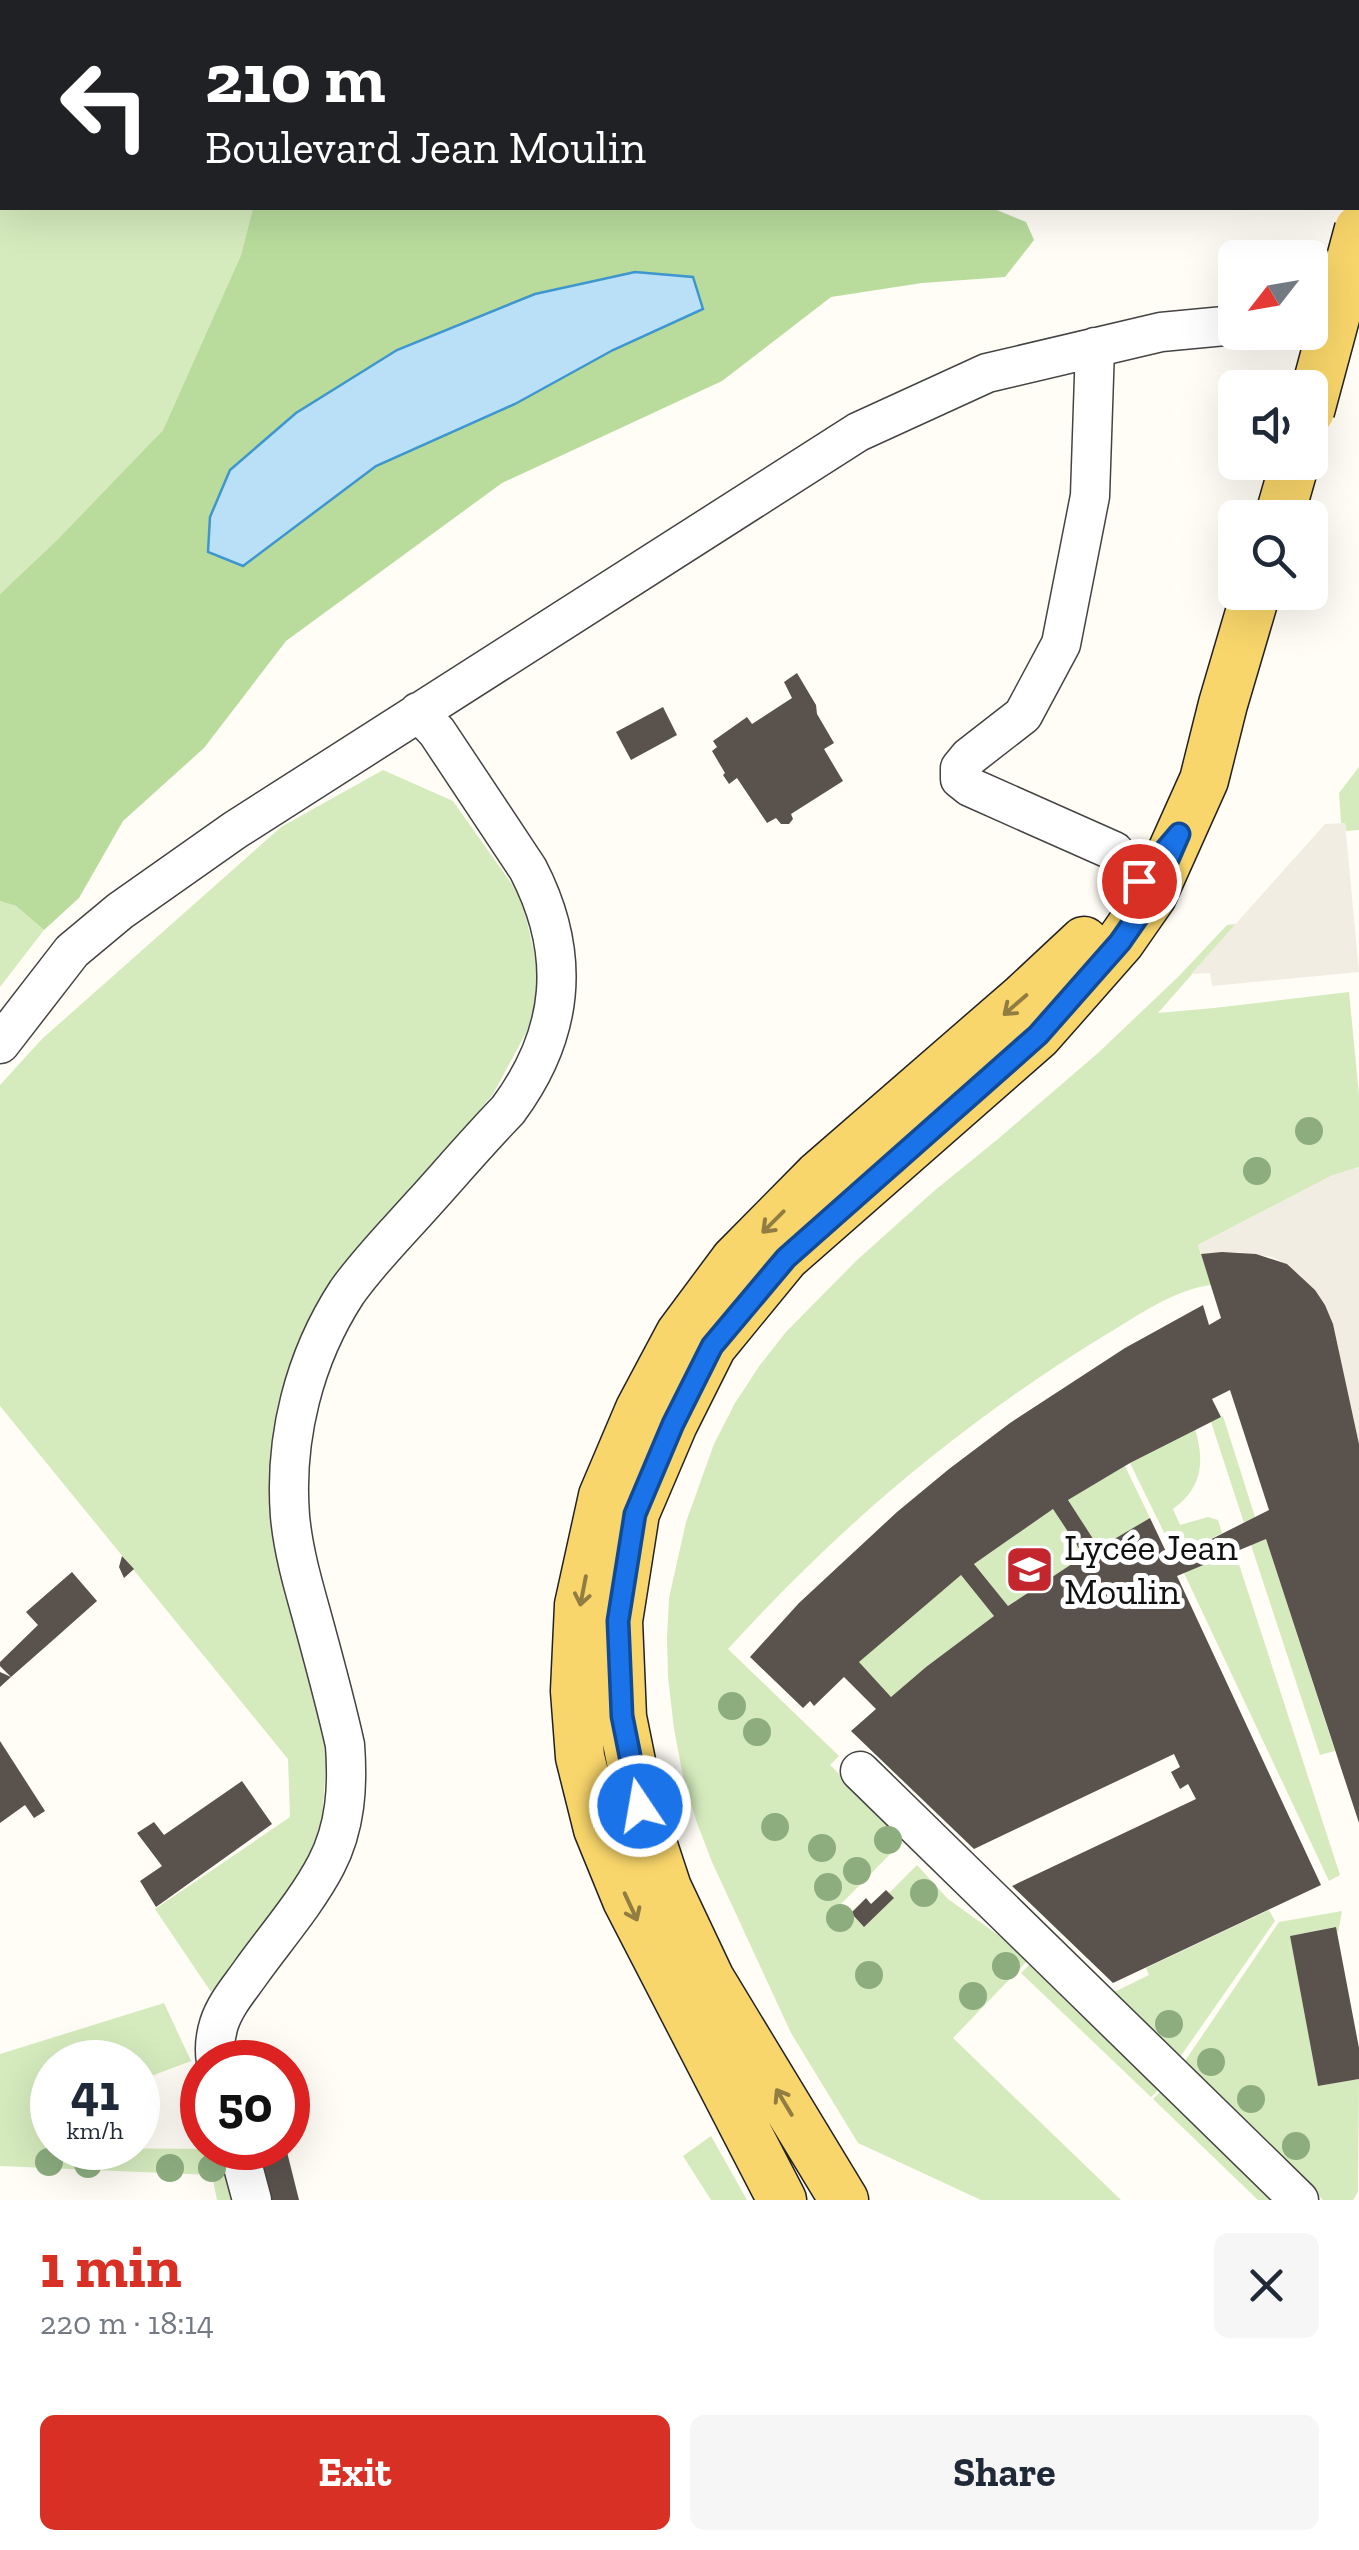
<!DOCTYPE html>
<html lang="en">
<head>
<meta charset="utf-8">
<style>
  body { margin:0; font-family:"Zilla Slab",serif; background:#f6f6f7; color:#1f2937; height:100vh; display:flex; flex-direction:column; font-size:38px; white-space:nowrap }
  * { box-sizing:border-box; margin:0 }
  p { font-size:32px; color:#747a83 }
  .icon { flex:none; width:55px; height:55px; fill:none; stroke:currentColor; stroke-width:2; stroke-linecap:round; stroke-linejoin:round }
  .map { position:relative; height:2200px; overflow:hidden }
  .sheet { display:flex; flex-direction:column; background:#fff; flex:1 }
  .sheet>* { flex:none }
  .banner { position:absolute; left:0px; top:0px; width:1360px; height:210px; box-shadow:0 10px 40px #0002; background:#202124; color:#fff; overflow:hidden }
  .needle { width:65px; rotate:239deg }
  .buttons { position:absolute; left:1218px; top:240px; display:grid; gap:20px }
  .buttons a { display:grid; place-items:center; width:110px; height:110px; border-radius:15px; background:#fff; box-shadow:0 10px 40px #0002; font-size:50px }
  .speed { position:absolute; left:30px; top:2040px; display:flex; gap:20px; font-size:50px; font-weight:700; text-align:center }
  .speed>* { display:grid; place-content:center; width:130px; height:130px; border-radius:50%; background:#fff; box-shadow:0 10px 40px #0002; line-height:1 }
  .speed small { font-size:25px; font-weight:400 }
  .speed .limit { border:15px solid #d22; background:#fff; color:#111 }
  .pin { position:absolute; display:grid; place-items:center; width:85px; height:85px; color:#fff; margin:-42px; border:5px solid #fff; border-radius:50%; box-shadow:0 2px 10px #0007 }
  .me { position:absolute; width:110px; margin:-55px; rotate:348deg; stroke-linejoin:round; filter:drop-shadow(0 0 8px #0008) }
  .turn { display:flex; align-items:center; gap:35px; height:210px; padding:0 40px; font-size:45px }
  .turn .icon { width:130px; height:130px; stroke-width:2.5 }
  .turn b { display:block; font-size:70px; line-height:85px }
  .round { display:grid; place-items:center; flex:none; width:105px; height:105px; border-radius:15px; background:#f6f6f7 }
  .head { display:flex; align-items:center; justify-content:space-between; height:170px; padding:0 40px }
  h1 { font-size:60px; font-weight:800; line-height:75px; color:#d93025 }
  .primary-button { display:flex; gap:20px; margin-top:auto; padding:20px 40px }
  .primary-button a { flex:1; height:115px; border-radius:15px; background:#d93025; color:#fff; font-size:40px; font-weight:800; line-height:115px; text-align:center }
  .primary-button a+a { background:#f6f6f7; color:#1f2937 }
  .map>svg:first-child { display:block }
  .green { fill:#d5ebbd }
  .forest { fill:#b9dc9c; fill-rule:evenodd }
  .plaza { fill:#f1ede2 }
  .water { fill:#b9e0f7; stroke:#3f96cf; stroke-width:2.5 }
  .building { fill:#5a524d; fill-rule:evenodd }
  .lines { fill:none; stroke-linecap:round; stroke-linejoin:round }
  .minor-casing { stroke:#444; stroke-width:41 }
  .major-casing { stroke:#222; stroke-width:51 }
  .minor { stroke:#fff; stroke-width:38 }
  .major { stroke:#f9d66b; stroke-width:48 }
  .major-bridge-casing { stroke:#222; stroke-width:51; stroke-linecap:butt }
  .major-bridge { stroke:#f9d66b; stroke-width:48 }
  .tree { fill:#8dad7f }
  .oneway { stroke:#917d42 }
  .route-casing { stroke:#114b97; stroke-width:25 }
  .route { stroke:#1a73e8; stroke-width:18 }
  .labels { text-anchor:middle; stroke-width:10; stroke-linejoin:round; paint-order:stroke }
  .poi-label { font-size:38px; fill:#111; stroke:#fff; text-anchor:start }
</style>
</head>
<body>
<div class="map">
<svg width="1359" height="2200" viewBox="0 0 1359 2200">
  <rect width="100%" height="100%" fill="#fffdf5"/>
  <path class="green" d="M0 43H2V208H253L241 255 163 430 57 540 0 594Z
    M1359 767V830L1346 831 1345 823H1341L1339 793Z
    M383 770 453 801 521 897 541 981 528 1029 493 1094 325 1297 279 1547 327 1752 321 1834 294 1885 211 1992 155 1909 290 1817 288 1759 0 1406V1085L42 1039 281 827Z
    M0 901 16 906 44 930 0 987Z
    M1236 924 1158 1013 1214 1008 1349 992 1359 1095V1167L1331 1176 1198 1245 1211 1285C1172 1290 1136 1317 1102 1337 959 1425 841 1525 728 1649L839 1756 830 1765 893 1826 902 1842 841 1904 863 1926 893 1898 889 1893 917 1865 948 1899 1030 1958 953 2038 1121 2200H981L858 2143 791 2033 712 1862 697 1823 684 1781 674 1729 668 1677 667 1638 669 1598 686 1522 714 1444 735 1403 760 1365 786 1332 856 1261 934 1191 998 1139 1098 1053 1179 976 1227 925Z
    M1223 1416 1255 1517 1244 1523 1211 1422Z
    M1195 1429C1205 1462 1202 1488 1173 1509L1180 1525 1208 1517 1218 1520 1222 1533 1176 1557 1130 1463Z
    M1125 1466 1150 1518 1099 1548 1068 1500Z
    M1053 1509 1084 1556 1008 1606 974 1564Z
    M1266 1539 1335 1751 1320 1755 1251 1545Z
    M1235 1552 1340 1875 1329 1881 1184 1573Z
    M961 1575 994 1616 926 1667 891 1697 859 1662 903 1622Z
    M1269 1910 1275 1921 1178 2060 1110 1994 1149 1975 1146 1968Z
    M1342 1911 1338 1933 1335 1927 1290 1936 1318 2086 1359 2079 1358 2192 1353 2200H1323L1183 2064 1279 1922Z
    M1033 1961 1163 2085 1151 2097 1021 1973Z
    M164 2003 191 2061 138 2081V2062H52V2148L225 2149 236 2200H217L212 2175 0 2166V2054Z
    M1165 2087 1283 2200H1258L1153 2099Z
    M711 2136 747 2200H711L683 2156Z"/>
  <path class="forest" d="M253 208H992L1026 222 1034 240 1005 277 922 283 831 297 722 381 502 483 286 641 204 748 123 821 79 898 44 930 16 906 0 901V594L57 540 163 430 241 255ZM693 277 702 309 613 350 515 404 376 466 243 566 296 413 397 350 535 294Z"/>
  <path class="plaza" d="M1345 823 1359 972 1212 986 1210 973 1191 974 1325 824Z
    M1359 1167V1444L1333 1324 1325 1305 1314 1290 1287 1264 1272 1257 1238 1252 1201 1254 1198 1245 1331 1176Z"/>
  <path class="water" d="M336 0H1359V144L1358 2H343Z
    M635 272 693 277 703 309 613 350 515 404 376 466 243 566 208 552 210 517 230 470 296 413 397 350 535 294Z"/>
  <path class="building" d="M797 673 816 705 817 714 834 743 824 749 843 781 791 814 793 819 789 824H781L776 818 767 823 737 778 729 784 723 775 725 773 712 751 717 747 713 741 747 717 752 724 792 698 784 682Z
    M663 707 677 735 631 760 616 732Z
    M1222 1252 1256 1254 1287 1264 1315 1290 1325 1305 1333 1324 1359 1444V1823L1266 1539 1177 1576 1321 1885 1113 1983 1012 1886 1196 1799 1188 1784 1180 1789 1171 1772 1180 1767 1174 1754 974 1849 851 1731 876 1709 844 1677 814 1706 810 1701 803 1708 750 1657 799 1603 897 1512 949 1469 1010 1423 1125 1348 1203 1305 1209 1325 1221 1318 1201 1254ZM1230 1390 1269 1510 1170 1560 1150 1518 1099 1548 1068 1500 1130 1463 1221 1417 1212 1399ZM1053 1509 1084 1556 1008 1606 974 1564ZM961 1575 994 1616 926 1667 891 1697 859 1662Z
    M122 1556 134 1569 124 1578 119 1567Z
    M72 1572 97 1601 52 1641 11 1677 0 1687V1672L11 1677 0 1666V1662L38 1625 26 1612Z
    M0 1741 45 1811 34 1818 25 1805 0 1823Z
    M242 1781 272 1824 156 1907 140 1881 162 1866 137 1833 154 1822 164 1835Z
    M886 1890 894 1898 864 1927 851 1913 866 1898 871 1904Z
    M1336 1927 1359 2048V2079L1318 2086 1290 1936Z
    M258 2148H286L299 2200H272Z"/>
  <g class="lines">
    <defs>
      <path id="minor" d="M1095 347 1090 496 1061 644 1023 715 969 757 960 768V779L970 787 1114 851 1139 881
        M0 1044 72 951 120 911 235 830 858 432 987 373 1161 332 1235 325
        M860 1771 1299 2200
        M216 2062C214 2050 215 2037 219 2024 225 2005 239 1989 251 1972 276 1937 306 1903 326 1865 346 1827 348 1786 345 1745 335 1700 323 1657 311 1613 302 1581 293 1549 290 1516 284 1438 304 1358 347 1292 369 1261 396 1234 421 1206 450 1174 478 1141 508 1110 565 1033 572 954 528 869L437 732 418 712
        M238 2148 252 2200"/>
      <path id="major" d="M1279 518 1295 462
        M782 2200 627 1900 598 1829 580 1757 575 1691 579 1605 603 1496 640 1409 680 1334 735 1260 819 1175 1024 997 1084 941
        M844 2200 710 1979 667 1888 640 1806 622 1717 618 1621 635 1513 673 1424 712 1346 785 1257 1038 1035 1120 942 1152 896 1204 780 1223 704 1256 592"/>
    </defs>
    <use href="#minor" class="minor-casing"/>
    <use href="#major" class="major-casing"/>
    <use href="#minor" class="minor"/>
    <use href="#major" class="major"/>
    <defs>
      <path id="major-bridge" d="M1310 411 1359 229"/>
    </defs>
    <use href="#major-bridge" class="major-bridge-casing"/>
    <use href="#major-bridge" class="major-bridge"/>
  </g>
  <g class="tree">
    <circle cx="1309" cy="1131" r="14"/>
    <circle cx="1257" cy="1171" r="14"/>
    <circle cx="732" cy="1706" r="14"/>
    <circle cx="757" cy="1732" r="14"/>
    <circle cx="775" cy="1827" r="14"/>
    <circle cx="888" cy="1840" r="14"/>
    <circle cx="822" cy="1848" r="14"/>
    <circle cx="857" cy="1871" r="14"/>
    <circle cx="828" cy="1887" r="14"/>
    <circle cx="924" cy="1893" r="14"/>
    <circle cx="840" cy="1918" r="14"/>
    <circle cx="1006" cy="1966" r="14"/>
    <circle cx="869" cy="1975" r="14"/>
    <circle cx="973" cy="1996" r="14"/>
    <circle cx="1169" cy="2024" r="14"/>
    <circle cx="1211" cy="2062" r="14"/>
    <circle cx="1251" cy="2099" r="14"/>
    <circle cx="1296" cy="2146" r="14"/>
    <circle cx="49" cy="2162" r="14"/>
    <circle cx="88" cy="2164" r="14"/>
    <circle cx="170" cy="2168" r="14"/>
    <circle cx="212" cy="2168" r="14"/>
  </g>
  <defs><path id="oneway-shaft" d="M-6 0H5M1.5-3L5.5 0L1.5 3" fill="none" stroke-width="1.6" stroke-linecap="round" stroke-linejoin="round" transform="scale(2.5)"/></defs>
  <g class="oneway">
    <use href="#oneway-shaft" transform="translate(1015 1005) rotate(139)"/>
    <use href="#oneway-shaft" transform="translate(773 1222) rotate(135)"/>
    <use href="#oneway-shaft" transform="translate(583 1591) rotate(101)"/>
    <use href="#oneway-shaft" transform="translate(631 1907) rotate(65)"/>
    <use href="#oneway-shaft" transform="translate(784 2102) rotate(-121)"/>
  </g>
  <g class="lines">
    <defs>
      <path id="route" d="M640 1806 622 1716 618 1621 635 1514 673 1424 712 1346 786 1258 1038 1035 1120 942 1152 896 1179 834 1139 881"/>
    </defs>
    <use href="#route" class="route-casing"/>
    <use href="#route" class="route"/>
  </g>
  <defs>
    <symbol id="school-square" viewBox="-11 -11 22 22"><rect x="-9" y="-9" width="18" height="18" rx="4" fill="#c4262e" stroke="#fff"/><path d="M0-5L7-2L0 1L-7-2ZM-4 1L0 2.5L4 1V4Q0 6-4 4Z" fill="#fff"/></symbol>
  </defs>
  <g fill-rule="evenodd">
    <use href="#school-square" x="1002" y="1542" width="55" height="55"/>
  </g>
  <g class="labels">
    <g class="poi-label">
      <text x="1064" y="1560">Lycée Jean<tspan x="1064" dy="44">Moulin</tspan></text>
    </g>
  </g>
</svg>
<div class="buttons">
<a><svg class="needle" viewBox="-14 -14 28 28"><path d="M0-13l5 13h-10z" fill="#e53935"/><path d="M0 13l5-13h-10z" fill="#747a83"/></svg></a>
<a><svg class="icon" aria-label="sound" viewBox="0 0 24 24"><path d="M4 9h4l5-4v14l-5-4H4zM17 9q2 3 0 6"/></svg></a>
<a><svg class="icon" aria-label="search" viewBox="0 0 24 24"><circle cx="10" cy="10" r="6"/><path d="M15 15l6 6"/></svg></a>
</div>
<div class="speed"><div>41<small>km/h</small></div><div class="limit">50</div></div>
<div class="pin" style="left:1139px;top:881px;background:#d93025"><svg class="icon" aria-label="arrive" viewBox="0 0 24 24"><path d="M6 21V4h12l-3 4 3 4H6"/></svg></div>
<svg class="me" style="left:640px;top:1806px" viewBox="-20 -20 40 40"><circle r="17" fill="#1a73e8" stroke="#fff" stroke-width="3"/><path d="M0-11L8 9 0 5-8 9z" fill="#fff"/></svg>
<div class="banner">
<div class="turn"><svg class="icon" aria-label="left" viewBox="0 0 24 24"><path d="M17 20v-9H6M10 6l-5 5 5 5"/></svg><div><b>210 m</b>Boulevard Jean Moulin</div></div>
</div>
</div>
<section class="sheet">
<div class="head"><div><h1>1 min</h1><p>220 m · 18:14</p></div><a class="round"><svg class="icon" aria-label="close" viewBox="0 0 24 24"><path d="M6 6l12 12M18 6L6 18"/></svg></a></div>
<div class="primary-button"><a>Exit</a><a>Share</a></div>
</section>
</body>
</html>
